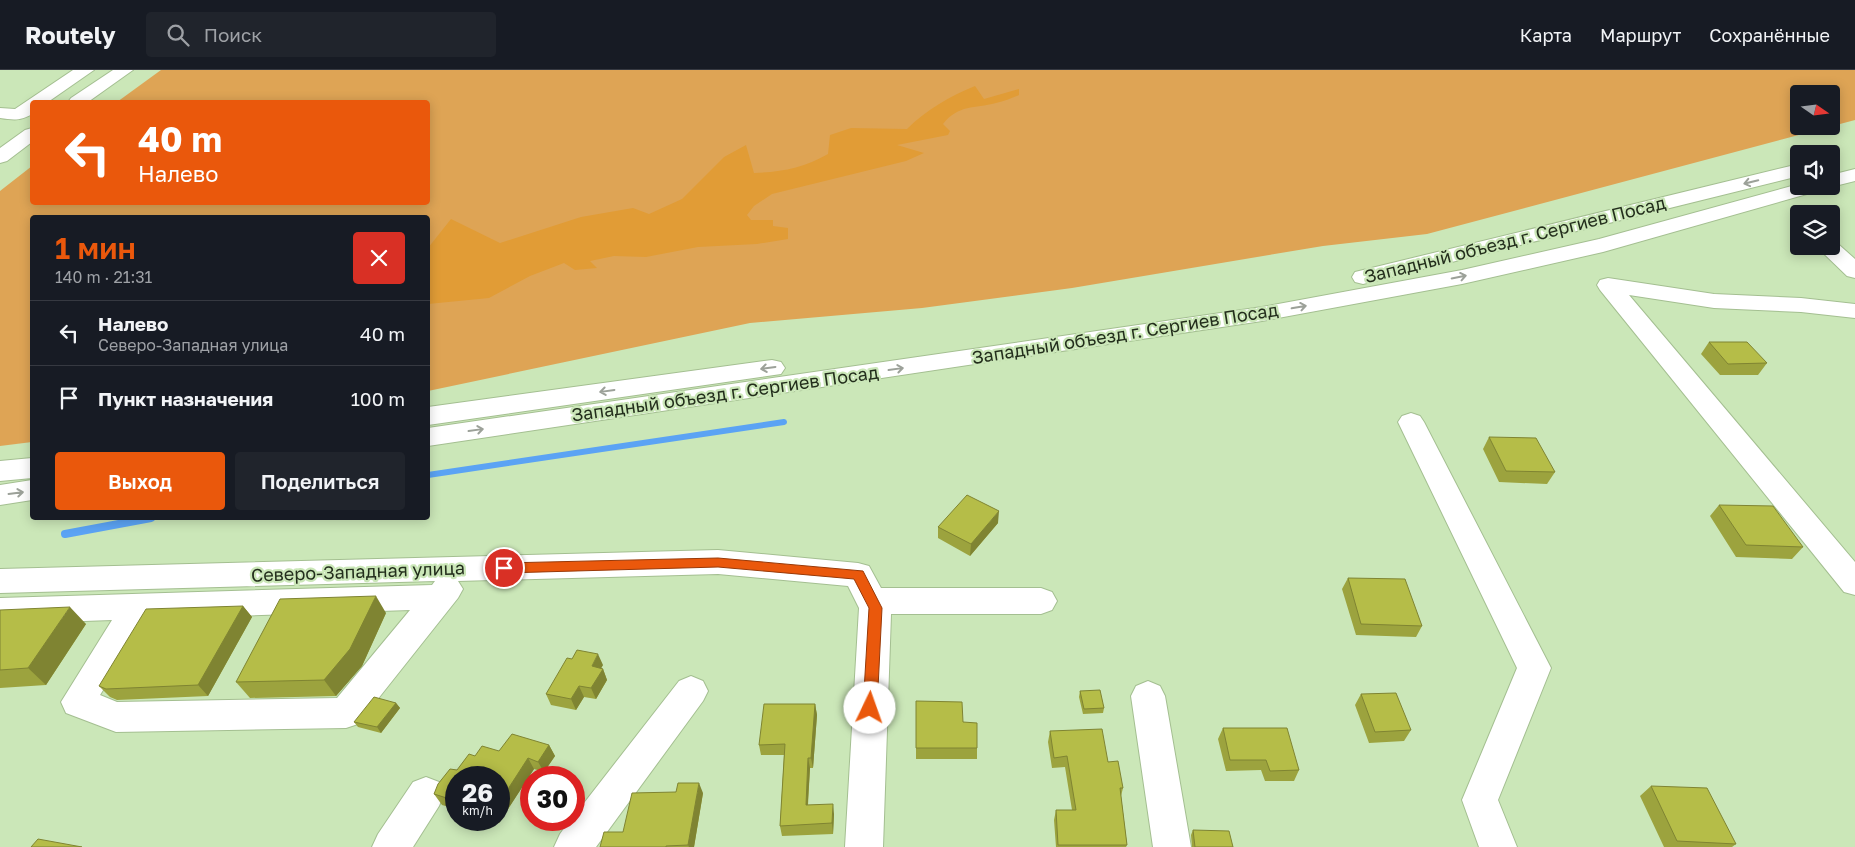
<!DOCTYPE html>
<html lang="ru">
<head>
<meta charset="utf-8">
<style>
  body { margin:0; font-family:"Golos Text",sans-serif; background:#20242c; color:#f1f3f6; height:100vh; display:flex; flex-direction:column; font-size:19px; white-space:nowrap }
  * { box-sizing:border-box; margin:0 }
  p { font-size:16px; color:#9ea1a6 }
  .icon { flex:none; width:28px; height:28px; fill:none; stroke:currentColor; stroke-width:2; stroke-linecap:round; stroke-linejoin:round }
  .map { position:relative; flex:1; overflow:hidden }
  .drawer { position:absolute; left:30px; top:145px; width:400px; height:305px; display:flex; flex-direction:column; background:#171b24; border-radius:5px; box-shadow:0 2px 12px #0003 }
  .drawer>* { flex:none }
  .top-card { position:absolute; left:30px; top:30px; width:400px; height:105px; border-radius:5px; box-shadow:0 2px 12px #0003; background:#ea580c; color:#fff; overflow:hidden }
  .needle { width:32px; rotate:104deg }
  .tools { position:absolute; left:1790px; top:15px; display:grid; gap:10px }
  .tools a { display:grid; place-items:center; width:50px; height:50px; border-radius:5px; background:#171b24; box-shadow:0 2px 12px #0003; font-size:25px }
  .speed { position:absolute; left:445px; top:696px; display:flex; gap:10px; font-size:25px; font-weight:700; text-align:center }
  .speed>* { display:grid; place-content:center; width:65px; height:65px; border-radius:50%; background:#171b24; box-shadow:0 2px 12px #0003; line-height:1 }
  .speed small { font-size:12px; font-weight:400 }
  .speed .limit { border:8px solid #d22; background:#fff; color:#111 }
  .pin { position:absolute; display:grid; place-items:center; width:42px; height:42px; color:#fff; margin:-21px; border:2px solid #fff; border-radius:50%; box-shadow:0 1px 5px #0007 }
  .me { position:absolute; width:55px; margin:-28px; rotate:3deg; stroke-linejoin:round; filter:drop-shadow(0 0 4px #0008) }
  .turn { display:flex; align-items:center; gap:18px; height:105px; padding:0 25px; font-size:22px }
  .turn .icon { width:65px; height:65px; stroke-width:2.5 }
  .turn b { display:block; font-size:35px; line-height:42px }
  .round { display:grid; place-items:center; flex:none; width:52px; height:52px; border-radius:5px; background:#20242c }
  .overview { display:flex; align-items:center; justify-content:space-between; height:85px; padding:0 25px }
  h1 { font-size:30px; font-weight:600; line-height:38px; color:#ea580c }
  .cta { display:flex; gap:10px; margin-top:auto; padding:10px 25px }
  .cta a { flex:1; height:58px; border-radius:5px; background:#ea580c; color:#fff; font-size:20px; font-weight:600; line-height:58px; text-align:center }
  .cta a+a { background:#20242c; color:#f1f3f6 }
  ul { padding:0; list-style:none }
  li { display:flex; align-items:center; gap:15px; height:65px; padding:0 25px; border-top:1px solid #363941 }
  li div { flex:1 }
  li b { display:block; font-size:19px }
  li em { font-style:normal }
  header { display:flex; align-items:center; gap:30px; box-sizing:border-box; height:70px; padding:0 25px; background:#171b24; border-bottom:1px solid #363941 }
  header strong { font-size:24px }
  nav { display:flex; gap:28px; margin-inline-start:auto; font-size:18px }
  .search { width:350px; height:45px; background:#20242c; display:flex; align-items:center; gap:12px; box-sizing:border-box; padding:0 18px; border-radius:5px; color:#9ea1a6; font-size:19px }
  .map>svg:first-child { display:block }
  .green { fill:#dea455; fill-rule:evenodd }
  .forest { fill:#e19c36 }
  .lines { fill:none; stroke-linecap:round; stroke-linejoin:round }
  .stream-far1 { stroke:#5ba3f4; stroke-width:6 }
  .stream { stroke:#5ba3f4; stroke-width:8 }
  .minor-casing { stroke:#a4bf91; stroke-width:2 }
  .major-casing { stroke:#a4bf91; stroke-width:2 }
  .minor { fill:#fff; fill-rule:evenodd }
  .major { fill:#fff; fill-rule:evenodd }
  .wall { fill:#9ca33e }
  .shaded-wall { fill:#7f8432 }
  .building { fill:#b5bd48; stroke:#7f8432 }
  .oneway { stroke:#9ca199 }
  .route { fill:#ea580c; stroke:#983908 }
  .labels { text-anchor:middle; stroke-width:4.5; stroke-linejoin:round; paint-order:stroke }
  .street-label { font-size:18px; fill:#232e1c; stroke:#cbe7b8 }
</style>
</head>
<body>
<header>
<strong>Routely</strong>
<div class="search"><svg class="icon" aria-label="search" viewBox="0 0 24 24"><circle cx="10" cy="10" r="6"/><path d="M15 15l6 6"/></svg>Поиск</div>
<nav><a>Карта</a><a>Маршрут</a><a>Сохранённые</a></nav>
</header>
<div class="map">
<svg width="1855" height="777" viewBox="0 0 1855 777">
  <rect width="100%" height="100%" fill="#cbe7b8"/>
  <path class="green" d="M161 0H1855V50L1427 164 1323 176 1072 218 922 238 750 253 428 321V148H32V372L0 376V121L32 96V132H428V32H117ZM1799 24H1831V56H1799Z"/>
  <path class="forest" d="M975 16 984 29 1019 19V25C1012 28 1004 31 996 33 974 39 959 34 943 54L950 61 948 65 897 75 924 83 906 91 772 124 754 136 747 145 751 150H773V156L788 158V169L757 174 698 177 646 187 614 186 590 191 597 198 575 200 564 193 530 206 489 228 428 234V178L451 149 500 173 581 147 633 138 649 144 682 129 724 87 746 75 754 103C781 102 804 98 828 84L830 65 851 58 907 59C926 40 950 26 975 16Z"/>
  <g class="lines">
    <path class="stream-far1" d="M428 405 784 352"/>
    <path class="stream" d="M65 464 151 448"/>
    <defs>
      <path id="minor" d="M73 0H94L48 32H32V44C21 51 13 50 0 48V38L15 39Z
        M113 0H133L88 32H68L71 28Z
        M32 58V72L7 91 0 93V78L25 60Z
        M1831 172 1837 173 1855 189V208L1847 206 1818 178 1819 176H1831Z
        M1608 208 1714 224 1801 228 1855 234V248L1801 242 1714 238 1629 225 1855 492V525L1844 522 1600 220 1597 215 1600 210Z
        M1411 343 1420 346 1424 352 1551 598 1498 730 1517 777H1479L1462 730 1517 598 1398 352 1402 346Z
        M718 480 858 493 869 496 881 518H1041L1052 522 1057 531 1052 540 1041 544H891L883 777H845L859 538 848 516 718 504 458 511 463 519 458 528 358 654 346 658 116 662 66 643 61 632 112 550 0 554V528L432 515 435 511 0 523V499ZM410 540 337 628 117 632 100 625 147 549Z
        M691 606 703 611 708 621 703 631 596 777H554L560 764 570 750H574V746L679 611Z
        M1148 611 1160 616 1165 626 1191 777H1153L1131 626 1136 616Z
        M426 707 439 712 444 724 439 736 413 777H372L378 764 413 712Z"/>
      <path id="major" d="M1799 94V106L1363 214 1355 212 1352 207 1355 202Z
        M1855 99V111L1831 117 1828 116H1831V105Z
        M1799 114V116H1824L1821 120 1603 182 1462 214 1262 251 428 376V358L1262 237 1462 200 1599 169Z
        M772 290 781 292 785 298 781 304 428 355V337Z
        M32 388V408L0 411V391Z
        M32 410V430L0 435V415Z"/>
    </defs>
    <use href="#minor" class="minor-casing"/>
    <use href="#major" class="major-casing"/>
    <use href="#minor" class="minor"/>
    <use href="#major" class="major"/>
  </g>
  <path class="wall" d="M1709 272 1767 293 1758 305H1720L1701 284Z
    M1489 367 1555 402 1547 414 1499 412 1483 379Z
    M1719 435 1803 477 1792 489 1736 487 1710 446Z
    M998 453 970 486 938 468V457Z
    M1348 508 1422 556 1416 567 1356 565 1342 519Z
    M243 536 252 547 208 626 117 630 110 627 99 616Z
    M0 540 86 554 46 615 0 618Z
    M386 543 362 596 336 626 250 628 236 612Z
    M603 595 601 598 603 599 607 610 596 629 584 627 576 640 551 635 546 624Z
    M1080 621 1104 638 1103 643 1083 644 1079 627Z
    M1361 624 1411 660 1404 671 1369 673 1355 635Z
    M916 631 963 652 977 678V689H916Z
    M396 633 400 638 381 663 358 657 354 652Z
    M815 634 817 645 813 698H810L808 735 834 744 833 764 782 766 780 756 784 685H761L759 675Z
    M1223 658 1299 700 1294 711H1265L1261 700 1226 701 1218 669Z
    M1050 661 1108 692 1123 718 1121 726 1127 775 1126 777H1056L1054 750 1056 740H1072L1065 697 1052 698 1048 672Z
    M549 675 555 686 544 702 534 699 499 753 491 750H499V708H456V739L442 735 434 724 457 700 475 686Z
    M1651 716 1736 774 1732 777H1664L1640 726Z
    M703 723 694 777H600L623 762Z
    M1193 760 1233 777H1192L1191 765Z"/>
  <path class="shaded-wall" d="M999 441 998 453 970 486 971 474Z
    M376 526 386 543 362 596 336 626 324 610Z
    M243 536 252 547 208 626 198 615Z
    M70 537 86 554 46 615 28 598Z
    M598 584 603 595 596 607 592 596Z
    M603 599 607 610 596 629 591 618Z
    M579 616 584 627 576 640 571 629Z
    M396 633 400 638 381 663 377 657Z
    M815 634 817 645 813 698 811 688Z
    M549 675 555 686 544 702 538 692Z
    M528 688 534 699 499 753 498 750H499V733Z
    M808 688 810 698 807 745 806 735Z
    M699 713 703 723 694 777H689L688 775Z
    M833 734 834 744 833 764 832 753Z"/>
  <path class="building" d="M1709 272H1747L1767 293 1728 294Z
    M1489 367 1536 368 1555 402 1506 401Z
    M967 425 999 441 971 474 938 457Z
    M1719 435 1773 436 1803 477 1746 475Z
    M1348 508 1405 509 1422 556 1361 554Z
    M376 526 350 579 324 610 236 612 280 529Z
    M243 536 198 615 106 619 99 616 146 539Z
    M70 537 28 598 0 600V540Z
    M577 580 598 584 592 596 603 599 591 618 579 616 571 629 546 624 567 588 572 589Z
    M1100 620 1104 638 1084 639 1080 621Z
    M1396 623 1411 660 1375 662 1361 624Z
    M374 627 396 633 377 657 354 652Z
    M916 631 962 632 963 652 977 653V678H916Z
    M764 634H815L811 688H808L806 735 833 734 832 753 780 756 785 674 759 675Z
    M1223 658H1287L1299 700 1270 701 1266 690H1230Z
    M1102 659 1108 692 1118 691 1123 718H1120L1127 775H1058L1056 740H1076L1067 686 1054 688 1050 661Z
    M512 664 549 675 538 692 528 688 499 733V708H456V731L434 724 438 714 450 699 457 700 469 684 475 686 482 676 499 681Z
    M678 713H699L688 775 666 776V777H600L604 762H623L632 723 676 722Z
    M1651 716 1707 718 1736 774 1677 771Z
    M1193 760 1229 761 1233 777H1195Z
    M38 769 82 777H31Z"/>
  <defs><path id="oneway-shaft" d="M-6 0H5M1.5-3L5.5 0L1.5 3" fill="none" stroke-width="1.6" stroke-linecap="round" stroke-linejoin="round" transform="scale(1.25)"/></defs>
  <g class="oneway">
    <use href="#oneway-shaft" transform="translate(1751 112) rotate(166)"/>
    <use href="#oneway-shaft" transform="translate(1459 207) rotate(-11)"/>
    <use href="#oneway-shaft" transform="translate(1299 237) rotate(-10)"/>
    <use href="#oneway-shaft" transform="translate(768 298) rotate(172)"/>
    <use href="#oneway-shaft" transform="translate(896 299) rotate(-8)"/>
    <use href="#oneway-shaft" transform="translate(607 321) rotate(172)"/>
    <use href="#oneway-shaft" transform="translate(476 360) rotate(-8)"/>
    <use href="#oneway-shaft" transform="translate(16 423) rotate(-7)"/>
  </g>
  <path class="route" d="M718 488 863 501 882 538 877 638 875 642 870 644 865 642 863 638 869 538 854 509 718 497 504 503 500 502 498 498 500 495 504 493Z"/>
  <g class="labels">
    <g class="street-label">
      <text transform="translate(1515 170) rotate(-14)" y="6">Западный объезд г. Сергиев Посад</text>
      <text transform="translate(1125 264) rotate(-9)" y="6">Западный объезд г. Сергиев Посад</text>
      <text transform="translate(725 324) rotate(-8)" y="6">Западный объезд г. Сергиев Посад</text>
      <text transform="translate(358 502) rotate(-2)" y="6">Северо-Западная улица</text>
    </g>
  </g>
</svg>
<div class="tools">
<a><svg class="needle" viewBox="-14 -14 28 28"><path d="M0-13l5 13h-10z" fill="#e53935"/><path d="M0 13l5-13h-10z" fill="#9ea1a6"/></svg></a>
<a><svg class="icon" aria-label="sound" viewBox="0 0 24 24"><path d="M4 9h4l5-4v14l-5-4H4zM17 9q2 3 0 6"/></svg></a>
<a><svg class="icon" aria-label="layers" viewBox="0 0 24 24"><path d="M12 4l9 5-9 5-9-5zM3 14l9 5 9-5"/></svg></a>
</div>
<div class="speed"><div>26<small>km/h</small></div><div class="limit">30</div></div>
<div class="pin" style="left:504px;top:498px;background:#d93025"><svg class="icon" aria-label="arrive" viewBox="0 0 24 24"><path d="M6 21V4h12l-3 4 3 4H6"/></svg></div>
<svg class="me" style="left:870px;top:638px" viewBox="-20 -20 40 40"><circle r="19" fill="#fff"/><path d="M0-13L10 11 0 6-10 11z" fill="#ea580c"/></svg>
<div class="top-card">
<div class="turn"><svg class="icon" aria-label="left" viewBox="0 0 24 24"><path d="M17 20v-9H6M10 6l-5 5 5 5"/></svg><div><b>40 m</b>Налево</div></div>
</div>
<section class="drawer">
<div class="overview"><div><h1>1 мин</h1><p>140 m · 21:31</p></div><a class="round" style="background:#d93025;color:#fff"><svg class="icon" aria-label="close" viewBox="0 0 24 24"><path d="M6 6l12 12M18 6L6 18"/></svg></a></div>
<ul>
<li><svg class="icon" aria-label="left" viewBox="0 0 24 24"><path d="M17 20v-9H6M10 6l-5 5 5 5"/></svg><div><b>Налево</b><p>Северо-Западная улица</p></div><em>40 m</em></li>
<li><svg class="icon" aria-label="arrive" viewBox="0 0 24 24"><path d="M6 21V4h12l-3 4 3 4H6"/></svg><div><b>Пункт назначения</b></div><em>100 m</em></li>
</ul>
<div class="cta"><a>Выход</a><a>Поделиться</a></div>
</section>
</div>
</body>
</html>
